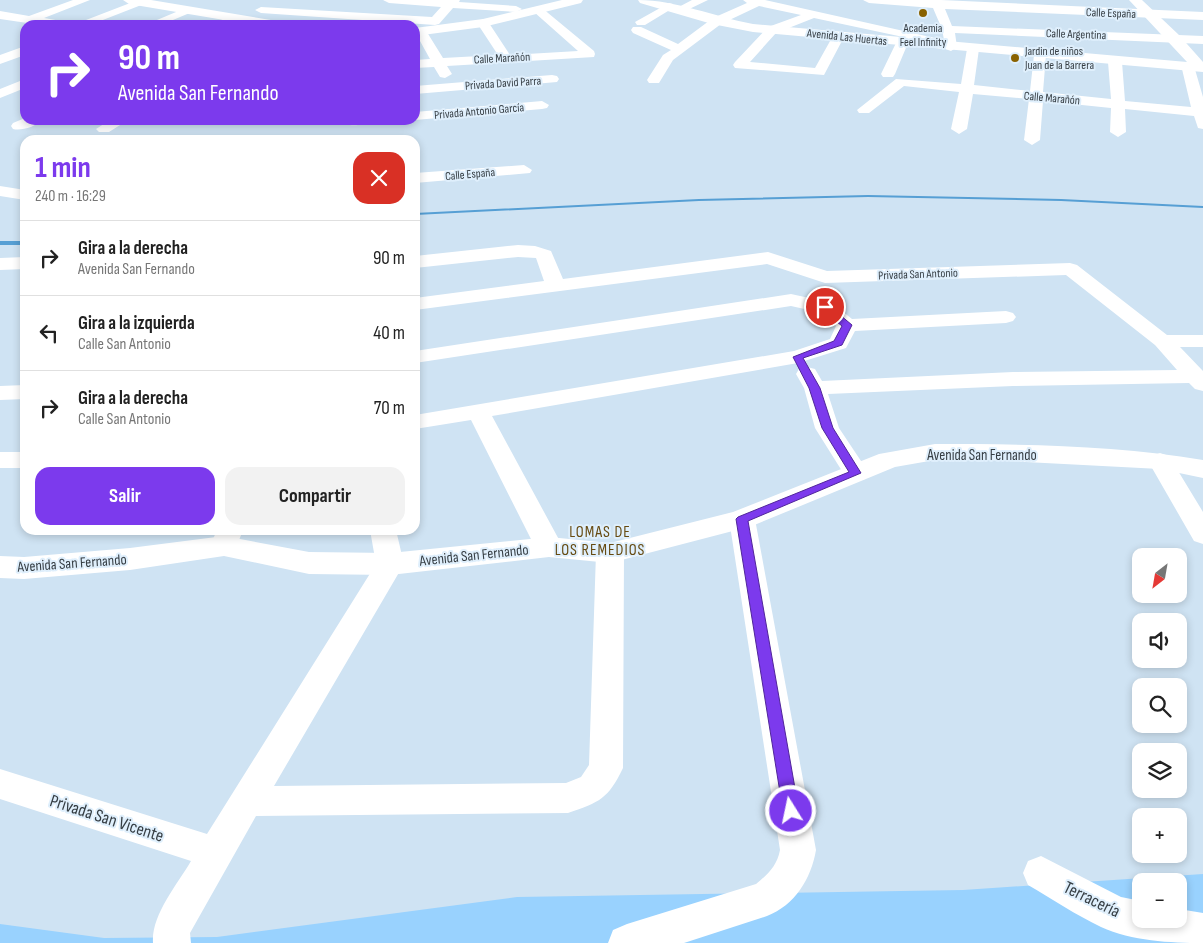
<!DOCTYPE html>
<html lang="es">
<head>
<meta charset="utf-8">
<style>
  body { margin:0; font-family:"Sofia Sans Condensed",sans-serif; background:#f2f2f2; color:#222; height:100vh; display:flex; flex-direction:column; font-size:19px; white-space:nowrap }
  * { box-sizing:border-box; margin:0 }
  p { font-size:16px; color:#767676 }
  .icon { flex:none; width:28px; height:28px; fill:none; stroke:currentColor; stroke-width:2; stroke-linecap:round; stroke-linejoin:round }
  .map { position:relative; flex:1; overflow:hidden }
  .details { position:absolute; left:20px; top:135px; width:400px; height:400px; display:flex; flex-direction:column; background:#fff; border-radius:15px; box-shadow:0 2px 8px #0003 }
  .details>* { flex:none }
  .top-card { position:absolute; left:20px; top:20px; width:400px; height:105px; border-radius:15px; box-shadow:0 2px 8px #0003; background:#7c3aed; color:#fff; overflow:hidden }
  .needle { width:32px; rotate:211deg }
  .controls { position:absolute; left:1132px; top:548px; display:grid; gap:10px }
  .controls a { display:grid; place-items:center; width:55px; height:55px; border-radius:10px; background:#fff; box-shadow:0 2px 8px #0003; font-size:25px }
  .pin { position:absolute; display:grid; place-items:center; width:42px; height:42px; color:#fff; margin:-21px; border:2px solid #fff; border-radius:50%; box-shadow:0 1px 5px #0007 }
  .me { position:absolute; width:55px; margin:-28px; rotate:350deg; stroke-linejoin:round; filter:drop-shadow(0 0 4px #0008) }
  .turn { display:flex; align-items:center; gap:18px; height:105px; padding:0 15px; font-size:22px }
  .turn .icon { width:65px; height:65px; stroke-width:2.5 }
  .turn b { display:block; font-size:35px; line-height:42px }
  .round { display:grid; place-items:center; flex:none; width:52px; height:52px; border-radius:15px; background:#f2f2f2 }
  .headline { display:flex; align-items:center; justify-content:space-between; height:85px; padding:0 15px }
  h1 { font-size:30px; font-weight:700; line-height:38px; color:#7c3aed }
  .cta { display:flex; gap:10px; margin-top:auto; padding:10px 15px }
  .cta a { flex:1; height:58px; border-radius:15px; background:#7c3aed; color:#fff; font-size:20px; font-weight:700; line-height:58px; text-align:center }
  .cta a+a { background:#f2f2f2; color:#222 }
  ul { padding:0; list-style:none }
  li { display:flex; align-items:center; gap:15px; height:75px; padding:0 15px; border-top:1px solid #e0e0e0 }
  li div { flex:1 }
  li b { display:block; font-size:19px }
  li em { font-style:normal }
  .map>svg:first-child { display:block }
  .green { fill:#99d2fe; fill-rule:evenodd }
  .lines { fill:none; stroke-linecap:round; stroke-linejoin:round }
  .stream { fill:#569fd4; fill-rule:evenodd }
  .minor { fill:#fff; fill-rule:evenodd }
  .tertiary { fill:#fff; fill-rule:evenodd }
  .route { fill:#7c3aed; stroke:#51269a }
  .poi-dot { fill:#896200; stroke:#dfeffc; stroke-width:2 }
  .labels { text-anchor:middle; stroke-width:4; stroke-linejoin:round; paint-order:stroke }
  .far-street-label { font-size:12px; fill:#363e44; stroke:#dfeffc }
  .far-poi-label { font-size:12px; fill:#363e44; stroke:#dfeffc }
  .street-label { font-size:15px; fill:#363e44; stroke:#dfeffc }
  .neighbourhood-label { font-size:16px; letter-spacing:1px; fill:#664a11; stroke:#dfeffc }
  .near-street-label { font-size:18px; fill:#363e44; stroke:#dfeffc }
</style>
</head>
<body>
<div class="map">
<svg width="1203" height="943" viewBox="0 0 1203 943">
  <rect width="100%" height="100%" fill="#cfe3f3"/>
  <path class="green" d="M1203 874V943H0V924L104 938 217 937 517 897 963 890ZM1141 881H1179V919H1141Z"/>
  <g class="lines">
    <path class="stream" d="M868 195 1061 199 1203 206V208L1061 201 868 197 699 201 415 215V213L699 199Z
      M0 241H25V245H0Z"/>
    <path class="minor" d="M73 0H90L44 18 67 22 69 25H41L0 19V11L29 16Z
      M138 0 149 2 90 25H73Z
      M383 0H460L459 2 516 6 522 9 516 12 453 8 439 24 435 25 261 13 255 10 261 7 432 17 441 7 389 3Z
      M692 0H708L683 12 679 13 673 10Z
      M743 0H765L944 40 942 29 933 8 869 3 863 0H941L1203 12V20L945 9 952 26 1203 36V44L955 33 957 47 951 51 922 41 814 18 776 33 750 62 815 68 834 34H842L844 37 824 75 735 68 733 65 735 62 768 27 801 15 759 6 721 24 673 60 659 83H649L647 80 663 55 671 50 633 33 631 30 633 27H641L678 44 713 18 747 3Z
      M669 3 673 4V8L645 25H637L635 22Z
      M188 7 194 10 192 12 161 25H145Z
      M538 7 542 8 594 51 595 54 594 57 447 66 452 74 445 78 440 77 434 67 415 68V60L430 59 415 32 421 28 425 29 443 58 498 55 477 23 483 19 487 20 510 55 578 51 534 12V8Z
      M232 14 236 16V20L227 25H212Z
      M902 39 908 43 895 74 893 77H883L881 74 896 43Z
      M973 45 979 49 974 85 1030 91 1034 55 1040 51 1046 55 1043 92 1111 99 1108 62 1115 58 1122 62 1125 101 1191 107 1182 69 1184 66H1194L1203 97V129L1198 128 1194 116 1125 109 1126 132 1118 137 1110 132 1111 108 1043 101 1040 140 1032 145 1024 140 1029 99 973 94 967 129 959 134 951 129 959 92 904 86 869 113H859L857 110 896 79 961 84 967 49Z
      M25 46V55L0 64V55Z
      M552 75 557 76 559 79 557 82 415 94V86Z
      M25 79V88L0 98V89Z
      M542 101 549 105 547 108 542 109 415 120H413L415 112Z
      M25 118V120H41C36 127 21 131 13 129L11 126 13 123Z
      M110 120H128L109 132H99L96 129Z
      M340 120H368C362 127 346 127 340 120Z
      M524 165 532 170 530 173 415 183V173Z
      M0 186 25 190V200L0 196Z
      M518 245 535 246 551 251 563 279 768 252 827 271 1070 263 1077 265 1167 335H1203V347H1180L1203 371V391L1195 389 1189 383 1013 386 828 394 839 428 869 473 865 479 856 481 847 479 815 428 804 388 796 374 799 369 807 367 815 369 822 381 1013 372 1177 370 1155 345 1066 275 825 283 767 264 415 310V298L544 281 536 258 518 257 415 268V256Z
      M25 257V269L0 270V258Z
      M791 294 832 303 852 319 1006 311 1013 313 1016 317 1013 321 1006 323 855 331 846 348 798 363 492 416 563 547 559 554 549 556 539 554 535 547 471 420 415 429V415L794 351 830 339 836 326 818 312 791 306 415 363V351Z
      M25 385V399L0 400V386Z
      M0 452H25V468H0Z
      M1160 453 1169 456 1203 512V544L1194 541 1148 461 1151 456Z
      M742 510 751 513 755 519 816 850C811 879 795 905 767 916L684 943H608L613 930 627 924 756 884C768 874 777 866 780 850L729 519 733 513Z
      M217 530H243L234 553 224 555 214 553 210 546Z
      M370 530H396L404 564 274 786 566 783 581 777 589 765 596 553 600 546 610 544 620 546 624 553 623 768C608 799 600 802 568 813L256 816 190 933 191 943H153C151 915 177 885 191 861L0 799V769L207 834 376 564Z
      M1041 856 1121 897 1141 901V919H1179V909L1203 913V943C1170 943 1132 941 1101 927 1076 915 1052 899 1028 885L1023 873 1028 861Z"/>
    <path class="tertiary" d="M123 0H151L277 21 284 25H254L129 4Z
      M562 0H583L581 3 483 27 415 36V28L483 19Z
      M638 0C676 0 715 17 753 24L1187 62 1129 0H1142L1179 35 1203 62V72L753 32 712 24 640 3Z
      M935 444C1023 444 1117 445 1203 460V478L1160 469 989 460H935L895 467 752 526 610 563 549 557 390 575 309 574 224 556 130 570 24 579 0 578V556L24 557 130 548 224 536 309 552 390 553 549 537 610 543 733 512 879 454Z"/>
  </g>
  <path class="route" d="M821 305H828L852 325 842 345 803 358 820 388 833 428 861 473 748 521 799 811 797 816 791 818 786 816 783 811 736 519 738 517 849 472 822 428 809 388 793 357 834 341 842 326 821 309Z"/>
  <g class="poi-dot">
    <circle cx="923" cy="13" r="5"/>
    <circle cx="1015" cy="58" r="5"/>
  </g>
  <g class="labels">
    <g class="far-street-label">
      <text transform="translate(1111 13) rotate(2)" y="4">Calle España</text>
      <text transform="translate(1076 34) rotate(2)" y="4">Calle Argentina</text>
      <text transform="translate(847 37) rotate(6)" y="4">Avenida Las Huertas</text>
      <text transform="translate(502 58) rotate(-3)" y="4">Calle Marañón</text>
      <text transform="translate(503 83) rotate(-4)" y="4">Privada David Parra</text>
      <text transform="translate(1052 98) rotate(5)" y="4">Calle Marañón</text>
      <text transform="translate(479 111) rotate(-5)" y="4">Privada Antonio García</text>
      <text transform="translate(470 174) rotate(-5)" y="4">Calle España</text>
      <text transform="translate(918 274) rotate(-2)" y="4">Privada San Antonio</text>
    </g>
    <g class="far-poi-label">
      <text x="923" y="32">Academia<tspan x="923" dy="14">Feel Infinity</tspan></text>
      <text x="1025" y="55" text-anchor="start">Jardin de niños<tspan x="1025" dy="14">Juan de la Barrera</tspan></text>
    </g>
    <g class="street-label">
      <text x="982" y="460">Avenida San Fernando</text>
      <text transform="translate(474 555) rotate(-6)" y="5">Avenida San Fernando</text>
      <text transform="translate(72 563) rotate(-4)" y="5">Avenida San Fernando</text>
    </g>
    <g class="neighbourhood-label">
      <text x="600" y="537">LOMAS DE<tspan x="600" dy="18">LOS REMEDIOS</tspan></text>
    </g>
    <g class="near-street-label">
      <text transform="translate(107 818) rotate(18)" y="6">Privada San Vicente</text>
      <text transform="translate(1092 899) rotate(26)" y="6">Terracería</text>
    </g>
  </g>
</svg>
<div class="controls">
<a><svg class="needle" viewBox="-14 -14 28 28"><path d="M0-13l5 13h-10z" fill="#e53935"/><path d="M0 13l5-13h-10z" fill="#767676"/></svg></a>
<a><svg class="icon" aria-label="sound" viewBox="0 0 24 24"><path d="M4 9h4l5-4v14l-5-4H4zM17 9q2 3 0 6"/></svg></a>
<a><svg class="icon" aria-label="search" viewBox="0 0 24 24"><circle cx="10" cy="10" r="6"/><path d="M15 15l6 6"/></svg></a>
<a><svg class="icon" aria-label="layers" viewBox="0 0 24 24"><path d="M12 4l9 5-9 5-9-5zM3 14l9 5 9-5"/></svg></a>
<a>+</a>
<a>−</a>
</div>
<div class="pin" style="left:825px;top:307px;background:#d93025"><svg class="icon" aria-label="arrive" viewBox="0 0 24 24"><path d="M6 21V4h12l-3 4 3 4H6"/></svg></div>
<svg class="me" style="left:791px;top:811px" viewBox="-20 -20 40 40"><circle r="17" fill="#7c3aed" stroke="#fff" stroke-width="3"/><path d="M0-11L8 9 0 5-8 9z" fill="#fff"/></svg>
<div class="top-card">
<div class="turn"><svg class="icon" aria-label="right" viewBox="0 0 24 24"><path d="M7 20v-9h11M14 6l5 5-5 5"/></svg><div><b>90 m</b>Avenida San Fernando</div></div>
</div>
<section class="details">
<div class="headline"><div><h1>1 min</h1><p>240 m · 16:29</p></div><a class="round" style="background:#d93025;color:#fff"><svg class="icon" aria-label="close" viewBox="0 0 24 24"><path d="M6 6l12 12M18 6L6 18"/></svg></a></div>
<ul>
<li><svg class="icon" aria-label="right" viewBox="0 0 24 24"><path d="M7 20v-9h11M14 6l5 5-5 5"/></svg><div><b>Gira a la derecha</b><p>Avenida San Fernando</p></div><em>90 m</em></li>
<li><svg class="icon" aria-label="left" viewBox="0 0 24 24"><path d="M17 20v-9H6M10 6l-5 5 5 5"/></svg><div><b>Gira a la izquierda</b><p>Calle San Antonio</p></div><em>40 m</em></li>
<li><svg class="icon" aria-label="right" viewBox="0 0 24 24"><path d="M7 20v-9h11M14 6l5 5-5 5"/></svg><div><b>Gira a la derecha</b><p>Calle San Antonio</p></div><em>70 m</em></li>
</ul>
<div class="cta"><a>Salir</a><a>Compartir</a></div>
</section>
</div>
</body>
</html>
